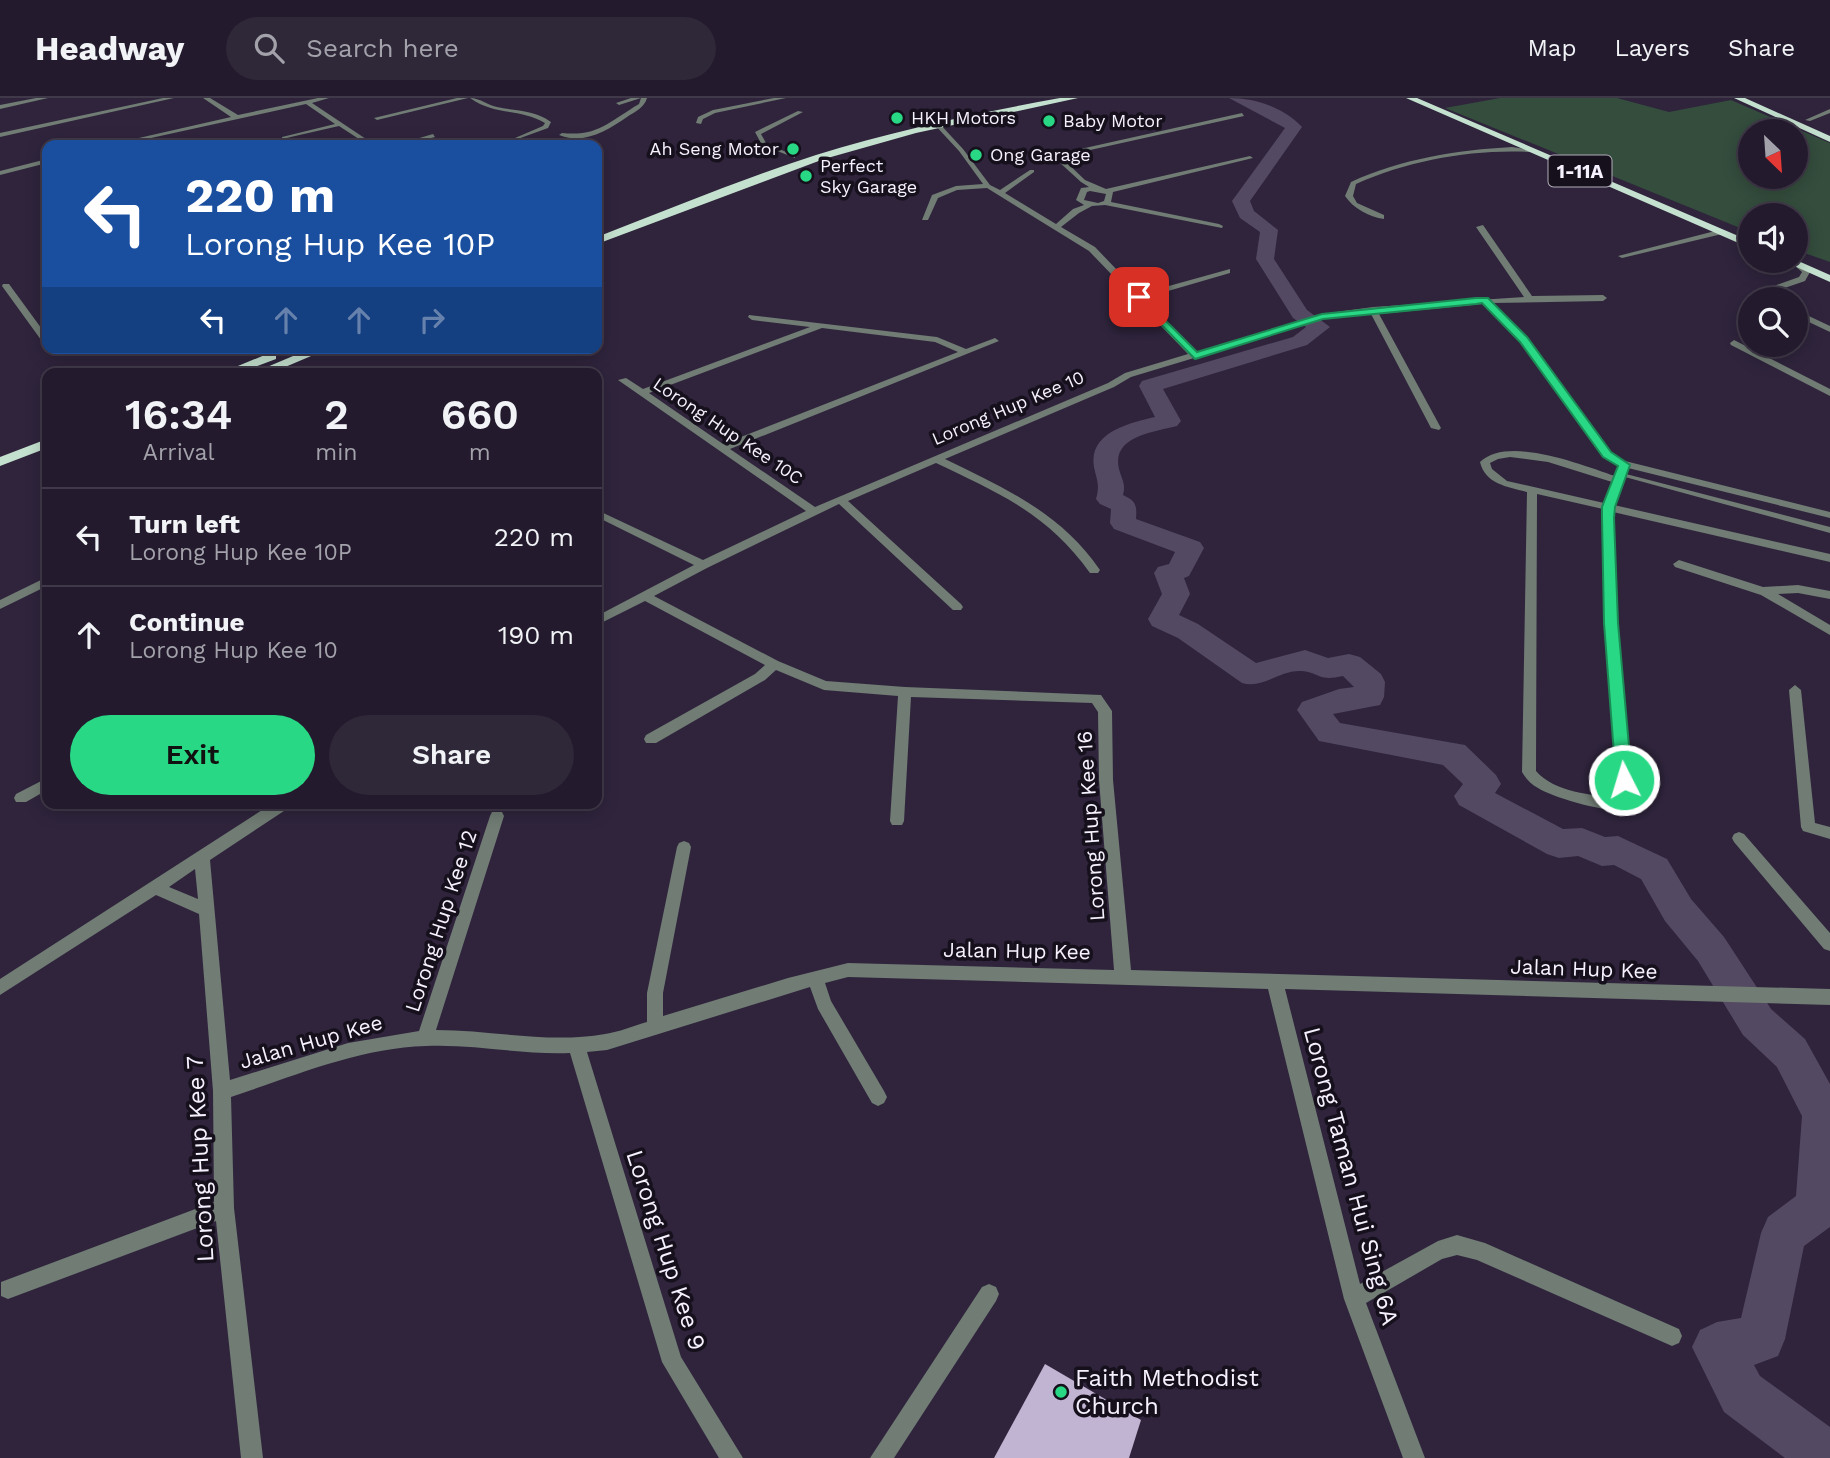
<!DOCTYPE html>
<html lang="en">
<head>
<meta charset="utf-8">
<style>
  body { margin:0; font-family:"Work Sans",sans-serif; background:#2f2839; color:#f1f3f6; height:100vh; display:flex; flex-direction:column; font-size:26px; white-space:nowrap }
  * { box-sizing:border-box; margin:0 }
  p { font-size:23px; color:#a3a1aa }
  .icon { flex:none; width:38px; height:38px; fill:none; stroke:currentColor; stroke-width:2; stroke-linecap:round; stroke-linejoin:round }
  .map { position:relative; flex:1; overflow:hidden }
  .side { position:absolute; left:42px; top:270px; width:560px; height:441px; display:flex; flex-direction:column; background:#231b2d; border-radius:14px; box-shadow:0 4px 18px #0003,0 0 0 2px #403949 }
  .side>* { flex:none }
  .banner { position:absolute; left:42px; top:42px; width:560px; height:214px; border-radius:14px; box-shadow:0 4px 18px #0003,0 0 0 2px #403949; background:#1a4fa0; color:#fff; overflow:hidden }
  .needle { width:46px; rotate:155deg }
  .fabs { position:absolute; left:1738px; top:21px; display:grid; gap:14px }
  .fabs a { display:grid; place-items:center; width:70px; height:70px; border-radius:50%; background:#231b2d; box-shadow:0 4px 18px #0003,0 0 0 2px #403949; font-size:35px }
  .pin { position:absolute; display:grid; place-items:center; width:60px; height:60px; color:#fff; margin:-30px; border-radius:14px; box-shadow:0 4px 10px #0006 }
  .me { position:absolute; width:77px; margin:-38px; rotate:355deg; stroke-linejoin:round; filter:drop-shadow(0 0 5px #0008) }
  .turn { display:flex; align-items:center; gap:24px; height:147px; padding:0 28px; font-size:32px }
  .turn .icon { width:91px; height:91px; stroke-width:2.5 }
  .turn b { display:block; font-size:49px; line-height:60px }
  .lanes { display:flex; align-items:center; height:66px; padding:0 28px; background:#0003; justify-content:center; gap:35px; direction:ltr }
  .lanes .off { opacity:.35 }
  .eta { display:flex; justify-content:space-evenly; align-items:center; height:119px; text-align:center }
  .eta b { font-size:42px; font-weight:600; line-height:49px }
  .cta { display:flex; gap:14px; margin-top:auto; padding:14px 28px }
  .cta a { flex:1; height:80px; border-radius:42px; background:#29d885; color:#111; font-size:28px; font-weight:600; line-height:80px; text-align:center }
  .cta a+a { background:#2f2839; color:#f1f3f6 }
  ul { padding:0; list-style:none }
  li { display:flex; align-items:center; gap:21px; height:98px; padding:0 28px; border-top:2px solid #403949 }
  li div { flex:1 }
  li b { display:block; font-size:26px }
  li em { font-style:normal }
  header { display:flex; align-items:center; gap:42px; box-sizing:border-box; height:98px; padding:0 35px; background:#231b2d; border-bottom:2px solid #403949 }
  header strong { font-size:33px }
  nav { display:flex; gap:38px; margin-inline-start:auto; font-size:24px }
  .search { width:490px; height:63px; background:#2f2839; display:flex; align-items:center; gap:18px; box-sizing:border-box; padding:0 24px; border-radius:38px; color:#a3a1aa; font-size:26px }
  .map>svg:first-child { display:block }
  .green { fill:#344d3d; fill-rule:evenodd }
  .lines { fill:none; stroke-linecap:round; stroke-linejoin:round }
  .river { fill:#544962; fill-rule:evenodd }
  .building { fill:#c1b4d3 }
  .minor { fill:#707c74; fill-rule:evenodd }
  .trunk { fill:#c4e0ce; fill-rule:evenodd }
  .route { fill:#29d885; stroke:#1b8c56; stroke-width:2 }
  .poi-dot { fill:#29d885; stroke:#15101b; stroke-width:2.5 }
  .labels { text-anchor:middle; stroke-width:7; stroke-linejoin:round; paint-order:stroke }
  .far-poi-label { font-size:18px; fill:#f6f1fe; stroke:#15101b; text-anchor:start }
  .far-street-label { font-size:18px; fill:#f6f1fe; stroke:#15101b }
  .shield { fill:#15101b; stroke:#b2aeba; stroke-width:2 }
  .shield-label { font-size:19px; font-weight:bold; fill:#f6f1fe }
  .street-label { font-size:21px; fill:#f6f1fe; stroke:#15101b }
  .near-street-label { font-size:24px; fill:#f6f1fe; stroke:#15101b }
  .near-poi-label { font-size:24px; fill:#f6f1fe; stroke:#15101b; text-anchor:start }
</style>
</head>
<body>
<header>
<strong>Headway</strong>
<div class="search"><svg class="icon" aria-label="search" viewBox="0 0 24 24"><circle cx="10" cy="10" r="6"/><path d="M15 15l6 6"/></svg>Search here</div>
<nav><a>Map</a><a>Layers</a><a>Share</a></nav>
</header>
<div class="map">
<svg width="1830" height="1360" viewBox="0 0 1830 1360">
  <rect width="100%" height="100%" fill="#2f243c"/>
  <path class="green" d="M1500 0H1617L1669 14 1731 2 1830 45V164L1796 152V117H1750V134L1445 10ZM1750 33H1796V79H1750Z"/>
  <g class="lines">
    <path class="river" d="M1229 0C1255 0 1283 9 1302 29L1250 103 1254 113 1278 132 1274 161 1307 212 1330 229 1307 247 1163 291 1181 323 1177 328C1154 334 1111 338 1119 371 1122 382 1126 386 1123 397 1136 403 1137 407 1136 421L1200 444 1204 450 1189 478 1184 480 1190 496 1179 517 1198 526 1256 565 1305 552 1328 560 1349 556 1360 559 1381 576 1385 584 1384 599 1380 607 1333 616 1340 625 1465 647 1496 677 1501 686 1495 695 1563 731 1582 730 1605 739 1618 738 1667 761 1691 801 1724 839 1771 911 1805 941 1830 986V1129L1804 1148 1785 1241 1778 1258 1754 1267 1760 1278 1830 1329V1360H1785L1724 1314 1692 1249 1700 1232 1717 1224 1741 1220 1761 1135 1768 1119 1796 1098 1802 1018 1777 969 1743 937 1698 863 1665 823 1641 781 1614 767 1602 768 1578 758 1559 760 1547 756 1459 707 1454 698 1463 686 1443 667 1319 643 1297 612 1302 604 1339 591 1354 589 1343 578C1317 584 1320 574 1301 573 1279 572 1264 591 1242 585L1178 540 1152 528 1148 521 1162 496 1154 475 1158 469 1169 466 1175 454 1114 431 1110 425 1111 411 1100 406 1096 401C1100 387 1097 383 1094 369 1088 334 1130 325 1155 319L1139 288 1142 283 1293 239 1306 229 1293 220 1256 161 1260 134 1240 120 1232 103 1285 30Z"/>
  </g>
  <path class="building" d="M1045 1266 1141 1322 1129 1360H994Z"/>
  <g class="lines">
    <path class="minor" d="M36 0H48L0 11V7Z
      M163 0H174L0 39V35Z
      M203 0H210L238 17 318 0H329L312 5 375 47H368L339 28 282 41V39L335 26 306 6 119 47H108L231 19Z
      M457 0H468L377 22 374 20Z
      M470 0C480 0 487 7 497 9 516 13 535 12 551 24L548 30 515 42V40L543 28 545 25C520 10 495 18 470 0Z
      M631 0H647C644 10 636 13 627 19 607 33 583 47 559 37L562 35C598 39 610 23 639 6L641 0 619 7 616 5Z
      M774 0H786L715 15 703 21 701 26 696 25 698 19 713 12Z
      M1830 11V15L1810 23 1805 22Z
      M798 13 803 14 761 36 766 45 795 58V60L762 47 755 34Z
      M1242 15 1244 18 1063 58V61L1085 82 1106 91 1250 58 1253 60 1113 94 1111 104 1219 126 1223 128 1222 130 1105 107 1092 108 1079 115 1061 129 1095 149 1140 196 1230 171V175L1144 200 1196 254 1322 216 1373 209 1524 199 1476 129 1483 127 1532 198 1603 197 1607 200 1603 203 1492 205 1527 240 1611 355 1621 362 1830 414V420L1628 370 1626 376 1830 429V435L1625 379 1614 407 1830 456V464L1613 414 1617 525 1633 708 1631 712C1614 717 1553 700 1538 690 1531 686 1526 681 1522 674L1527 394C1508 389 1485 386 1480 364 1508 337 1582 367 1615 378L1619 368 1603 359 1521 244 1483 206 1379 216 1441 330 1439 332 1431 330 1371 216 1323 221 1131 279 1114 289 945 361C1006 391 1060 414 1100 472L1098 475H1090C1048 416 999 395 936 365L848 403 961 506 963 509 961 512H953L839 406 707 470 654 498 778 563 826 583 905 589 1101 597 1112 613 1113 682 1131 872 1830 891V907L1285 891 1360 1186 1438 1143 1457 1137 1485 1145 1679 1231 1682 1238 1679 1245 1672 1248 1477 1162 1457 1157 1442 1161 1366 1205 1425 1360H1403L1344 1201 1268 891 848 879 825 885 831 903 884 993 887 999 884 1005 878 1008 872 1005 818 911 810 889 607 952 587 954 681 1259 743 1360H719L662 1264 570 955C522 957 475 946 426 948 359 950 294 978 231 999L234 1110 263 1360H241L216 1123 8 1201 1 1198V1184L214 1104 213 993 199 816 156 797 0 897V881L273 705H292L290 709 210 762 230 982 348 945 419 933 490 718 492 714H502L504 718 436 932C492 932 549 946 605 936 619 934 633 928 647 924V895L677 749 679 745 684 743 689 745 691 749 663 895V918L788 880 848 865 1114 872 1099 682 1098 614 1092 605 911 599 904 723 902 727H892L890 723 898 598 824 592 776 572 765 582 656 645H646L644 641 646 637 755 576 765 567 645 503 597 527V518L694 467 597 419V412L703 462 806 413 618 282 626 280 643 291 810 229 752 222 748 219 749 217 937 239 966 251 995 240 999 243 730 351 815 409 1108 285 1125 275 1188 256 1089 153 987 90 957 92 938 100 928 122H922L932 97 956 88 983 86 959 53 934 26 939 25 963 51 990 87 1000 92 1030 72H1034V74L1005 95 1056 126 1073 111 1084 107 1076 102 1081 90 1089 89 1081 84 1058 63V56ZM1090 93 1106 96 1104 103 1098 105 1084 102 1087 94ZM822 230 935 244 958 254 723 346 649 295ZM1510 359 1548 364 1612 384 1604 405 1507 383 1492 371 1490 365 1498 361ZM1537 396 1603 411 1605 525 1618 701C1592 696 1555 695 1536 673ZM195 771 198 801 169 789Z
      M433 36 435 39 409 46 406 44Z
      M1512 49 1534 52 1531 54C1472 51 1410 62 1356 86L1353 98 1357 105 1384 117V121C1369 119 1353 110 1345 98L1351 84C1401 61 1457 52 1512 49Z
      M47 61V65L0 77V73Z
      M1719 132H1722V136L1622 160 1618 158Z
      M1796 166H1802L1810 174 1805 183 1767 196 1773 201 1760 200V193L1799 179 1802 174 1795 168Z
      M3 186H9L47 238V247L44 246 2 188Z
      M1796 212 1830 228V234L1796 218Z
      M1734 242 1830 291V298L1731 247 1730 245Z
      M256 250H275L285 254 281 257Z
      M1679 462 1763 489 1798 487 1830 493V501L1798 495 1778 496 1830 527V537L1761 497 1675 469 1673 466Z
      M47 479V488L0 511V502Z
      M1795 587 1801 592 1815 725 1830 729V741L1803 733 1801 729 1789 592Z
      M47 680V692L26 704H16L14 700 16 696Z
      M1739 734 1744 736 1830 835V853L1824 851 1734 744 1732 740 1734 736Z
      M989 1186 996 1189 999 1196 996 1203 894 1360H870L982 1189Z"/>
    <path class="trunk" d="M1060 0H1078L916 35 824 61 597 146V139C669 111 742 81 816 57 896 32 978 15 1060 0Z
      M1406 0H1417L1750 143V150Z
      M1734 0H1745L1830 38V44Z
      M1796 162 1830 177V184L1783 163Z
      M312 250H330L271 275H253Z
      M272 254 276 255V261L239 275H221Z
      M47 341V350L0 368V359Z"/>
  </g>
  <path class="route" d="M1139 196 1197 254 1322 216 1476 200H1488L1527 239 1611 354 1630 367 1615 409 1614 420 1618 525 1632 682 1630 687H1619L1616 682 1604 525 1602 420V409L1618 368 1603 359 1520 244 1482 205 1476 206 1323 221 1195 261 1136 201 1135 199Z"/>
  <g class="poi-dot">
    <circle cx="897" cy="20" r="7"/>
    <circle cx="1049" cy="23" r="7"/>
    <circle cx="793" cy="51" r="7"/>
    <circle cx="976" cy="57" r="7"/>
    <circle cx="806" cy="78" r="7"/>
    <circle cx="1061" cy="1294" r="7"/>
  </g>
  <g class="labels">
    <g class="far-poi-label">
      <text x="911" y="26">HKH Motors</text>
      <text x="1063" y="29">Baby Motor</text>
      <text x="779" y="57" text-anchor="end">Ah Seng Motor</text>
      <text x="990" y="63">Ong Garage</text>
      <text x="820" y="74">Perfect<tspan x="820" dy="21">Sky Garage</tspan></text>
    </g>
    <g class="far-street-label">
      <text transform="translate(1008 310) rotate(-23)" y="6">Lorong Hup Kee 10</text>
      <text transform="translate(728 333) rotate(34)" y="6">Lorong Hup Kee 10C</text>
    </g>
    <rect class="shield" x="1548.5" y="57.5" width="63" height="31" rx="5"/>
    <g class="shield-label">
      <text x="1580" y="80">1-11A</text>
    </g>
    <g class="street-label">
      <text transform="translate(1091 728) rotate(-94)" y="7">Lorong Hup Kee 16</text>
      <text transform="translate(441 823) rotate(-72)" y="7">Lorong Hup Kee 12</text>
      <text transform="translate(1017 853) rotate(1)" y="7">Jalan Hup Kee</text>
      <text transform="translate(1584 871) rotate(2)" y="7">Jalan Hup Kee</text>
      <text transform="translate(311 944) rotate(-16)" y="7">Jalan Hup Kee</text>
    </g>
    <g class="near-street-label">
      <text transform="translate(200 1061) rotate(-93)" y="8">Lorong Hup Kee 7</text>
      <text transform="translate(1351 1078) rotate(75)" y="8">Lorong Taman Hui Sing 6A</text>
      <text transform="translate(666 1152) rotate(72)" y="8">Lorong Hup Kee 9</text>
    </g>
    <g class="near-poi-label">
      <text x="1075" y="1288">Faith Methodist<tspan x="1075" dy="28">Church</tspan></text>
    </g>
  </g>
</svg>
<div class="fabs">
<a><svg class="needle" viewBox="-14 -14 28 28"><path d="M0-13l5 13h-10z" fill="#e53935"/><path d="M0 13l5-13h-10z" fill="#a3a1aa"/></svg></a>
<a><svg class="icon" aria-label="sound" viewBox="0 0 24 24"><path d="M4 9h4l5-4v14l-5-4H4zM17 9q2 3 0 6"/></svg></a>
<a><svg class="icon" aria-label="search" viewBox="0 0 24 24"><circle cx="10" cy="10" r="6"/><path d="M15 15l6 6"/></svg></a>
</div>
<div class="pin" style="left:1139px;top:199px;background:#d93025"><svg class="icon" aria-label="arrive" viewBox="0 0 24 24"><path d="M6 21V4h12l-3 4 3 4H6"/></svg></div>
<svg class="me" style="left:1624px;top:682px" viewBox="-20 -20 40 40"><circle r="17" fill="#29d885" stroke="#fff" stroke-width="3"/><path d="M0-11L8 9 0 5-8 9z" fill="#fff"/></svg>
<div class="banner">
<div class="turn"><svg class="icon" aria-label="left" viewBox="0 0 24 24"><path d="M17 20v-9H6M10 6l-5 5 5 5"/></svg><div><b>220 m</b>Lorong Hup Kee 10P</div></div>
<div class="lanes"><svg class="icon" aria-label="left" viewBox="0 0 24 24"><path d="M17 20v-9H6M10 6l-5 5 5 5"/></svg><svg class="icon off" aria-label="ahead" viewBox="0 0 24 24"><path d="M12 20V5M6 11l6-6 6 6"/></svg><svg class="icon off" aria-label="ahead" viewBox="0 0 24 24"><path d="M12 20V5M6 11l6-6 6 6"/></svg><svg class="icon off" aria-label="right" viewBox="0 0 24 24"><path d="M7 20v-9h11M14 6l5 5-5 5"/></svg></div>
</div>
<section class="side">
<div class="eta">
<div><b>16:34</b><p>Arrival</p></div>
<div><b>2</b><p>min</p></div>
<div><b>660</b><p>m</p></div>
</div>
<ul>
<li><svg class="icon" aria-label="left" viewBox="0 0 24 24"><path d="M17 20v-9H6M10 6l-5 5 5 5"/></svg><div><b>Turn left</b><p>Lorong Hup Kee 10P</p></div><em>220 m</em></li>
<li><svg class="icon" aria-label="ahead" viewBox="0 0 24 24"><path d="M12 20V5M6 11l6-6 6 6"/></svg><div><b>Continue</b><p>Lorong Hup Kee 10</p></div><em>190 m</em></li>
</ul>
<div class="cta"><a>Exit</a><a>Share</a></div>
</section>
</div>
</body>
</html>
